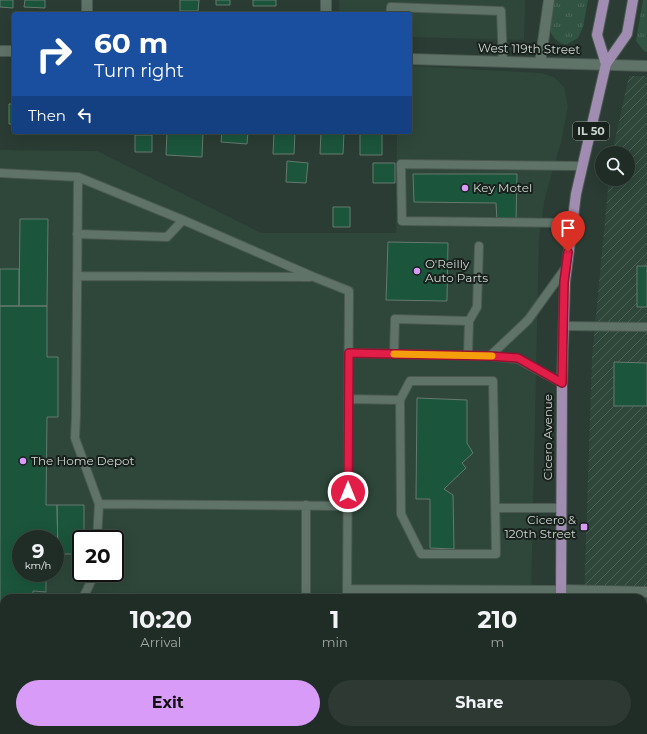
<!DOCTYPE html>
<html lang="en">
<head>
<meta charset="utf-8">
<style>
  body { margin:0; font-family:Montserrat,sans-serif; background:#2d3932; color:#f1f3f6; height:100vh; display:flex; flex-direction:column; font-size:15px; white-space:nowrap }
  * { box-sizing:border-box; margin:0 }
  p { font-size:13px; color:#a2a8a7 }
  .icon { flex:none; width:22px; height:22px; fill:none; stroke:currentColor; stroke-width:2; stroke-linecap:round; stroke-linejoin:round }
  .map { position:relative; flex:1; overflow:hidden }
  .panel { position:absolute; left:0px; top:594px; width:647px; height:140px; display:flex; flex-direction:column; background:#202d26; border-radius:12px 12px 0 0; box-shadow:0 4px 16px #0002,0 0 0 1px #3d4943 }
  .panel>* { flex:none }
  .banner { position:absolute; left:12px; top:12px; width:400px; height:122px; border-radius:4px; box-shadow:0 4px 16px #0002,0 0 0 1px #3d4943; background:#1a4fa0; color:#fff; overflow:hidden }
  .buttons { position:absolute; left:595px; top:146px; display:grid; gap:8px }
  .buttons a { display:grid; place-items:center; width:40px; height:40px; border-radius:50%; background:#202d26; box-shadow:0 4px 16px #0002,0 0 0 1px #3d4943; font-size:20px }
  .speed { position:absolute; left:12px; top:530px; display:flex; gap:8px; font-size:20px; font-weight:700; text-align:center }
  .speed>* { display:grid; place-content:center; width:52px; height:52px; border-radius:50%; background:#202d26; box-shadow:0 4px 16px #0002,0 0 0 1px #3d4943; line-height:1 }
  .speed small { font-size:10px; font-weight:400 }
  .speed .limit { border:2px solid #111; border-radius:6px; background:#fff; color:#111 }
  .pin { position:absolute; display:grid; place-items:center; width:34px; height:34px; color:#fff; margin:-41px -17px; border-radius:50% 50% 50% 0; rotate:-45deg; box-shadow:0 0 4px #0007 }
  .pin .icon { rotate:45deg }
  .me { position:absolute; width:44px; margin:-22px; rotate:0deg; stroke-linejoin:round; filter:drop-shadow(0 0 3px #0008) }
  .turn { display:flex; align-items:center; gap:14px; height:84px; padding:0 16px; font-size:18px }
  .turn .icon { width:52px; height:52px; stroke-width:2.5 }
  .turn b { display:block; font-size:28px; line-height:34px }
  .then { display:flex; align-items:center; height:38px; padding:0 16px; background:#0003; gap:8px; font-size:15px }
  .eta { display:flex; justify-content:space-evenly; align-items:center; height:68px; text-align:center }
  .eta b { font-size:24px; font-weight:700; line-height:28px }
  .action { display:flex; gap:8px; margin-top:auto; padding:8px 16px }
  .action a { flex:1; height:46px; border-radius:24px; background:#d89bf8; color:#111; font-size:16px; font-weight:700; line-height:46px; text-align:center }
  .action a+a { background:#2d3932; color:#f1f3f6 }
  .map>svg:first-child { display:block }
  .built { fill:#2e473a; fill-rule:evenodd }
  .industrial { fill:url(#industrial-furrows) }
  .grass { fill:url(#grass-tufts) }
  .building { fill:#1b553c; stroke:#667a6f }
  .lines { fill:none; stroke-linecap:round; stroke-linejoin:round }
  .lane-casing { stroke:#4a5951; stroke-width:10 }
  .street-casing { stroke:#4a5951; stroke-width:12 }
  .primary-casing { stroke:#4a5951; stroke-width:12 }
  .lane { stroke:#607368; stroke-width:8 }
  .street { stroke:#607368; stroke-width:10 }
  .primary { stroke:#a08db1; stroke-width:10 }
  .route-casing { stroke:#92132f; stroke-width:10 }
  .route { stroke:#e11d48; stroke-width:7 }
  .slow { stroke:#f59e0b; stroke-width:7 }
  .poi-dot { fill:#d89bf8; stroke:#19211d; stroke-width:1.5 }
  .labels { text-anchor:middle; stroke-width:4; stroke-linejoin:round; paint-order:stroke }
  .shield { fill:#19211d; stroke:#97a09b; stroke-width:1 }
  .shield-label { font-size:11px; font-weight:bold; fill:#cdd7d1 }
  .street-label { font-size:12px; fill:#cdd7d1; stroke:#19211d }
  .poi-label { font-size:12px; fill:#cdd7d1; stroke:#19211d; text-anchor:start }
</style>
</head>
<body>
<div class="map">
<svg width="647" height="734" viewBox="0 0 647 734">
  <defs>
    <pattern id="industrial-furrows" width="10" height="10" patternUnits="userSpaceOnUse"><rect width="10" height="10" fill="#2e473a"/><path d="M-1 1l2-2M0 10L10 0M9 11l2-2" fill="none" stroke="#4b6155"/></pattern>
    <pattern id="grass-tufts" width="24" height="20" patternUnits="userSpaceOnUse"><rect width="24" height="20" fill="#315342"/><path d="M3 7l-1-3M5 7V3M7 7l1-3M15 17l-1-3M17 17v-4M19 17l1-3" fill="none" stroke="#4e6b5c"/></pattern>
  </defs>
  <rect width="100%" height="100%" fill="#2a3c33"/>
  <path class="built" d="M339 0H525L524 40 410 37V14H340Z
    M410 66 541 73 554 77 564 87 568 106 561 142 545 197 539 238 531 598H4V730H528V734H0V150L97 151 261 233H396L397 132H410ZM21 539H55V573H21ZM81 539H115V573H81Z
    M643 601H647V734H582V730H643Z"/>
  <path class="industrial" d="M629 76H647V601H643V598H584L592 357 609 179H628V153H612Z"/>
  <path class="grass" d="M554 0H588L583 27 578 38 566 45C543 38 550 18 554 0Z
    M643 0H647V52L644 51 636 41Z"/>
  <path class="building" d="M0 0H13V8L0 7Z
    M25 0H45V8L24 7Z
    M180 0H199L198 11H180Z
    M216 0H230V5H216Z
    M253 0H276V6H253Z
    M9 104H14V124H9Z
    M167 132H203L202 157 166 155Z
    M222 132H248L247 144 221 142Z
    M274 132H295L294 154H273Z
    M321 132H344L343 154H320Z
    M360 132H382V155H360Z
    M135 135H152V152H135Z
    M287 161 308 163 306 183 286 182Z
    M373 163H395V183H373Z
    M413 174H517L516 222 497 221 496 203 414 202Z
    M333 207H350V227H333Z
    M20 219H48L47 306H19Z
    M388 242 448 243 447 301 386 300Z
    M637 266H647V307H637Z
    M0 269H19V306H0Z
    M0 306H47V357H58V417H47L46 505H57L58 554H55V539H21V573H46V592L33 591V598H4V623H0Z
    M614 362 647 363V406H614Z
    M417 398 467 400V443L473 453 462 463 466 468 444 489 453 495 454 549 430 548V499H416Z
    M57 505H84V539H81V554H58Z
    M407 730H450V734H406Z"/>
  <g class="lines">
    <defs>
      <path id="lane" d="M390 14 391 7 501 11 503 62
        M0 173 78 177 183 220 314 277 349 291 347 598
        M78 177 76 415 75 438 99 504 97 539
        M572 223 402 221 401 164 583 166
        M77 234 167 237 183 220
        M77 276 310 277
        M563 326 647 327
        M349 353 490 356 518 359 562 383
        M394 354 395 319 469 321
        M468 355 469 321 477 307 479 246
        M490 356 528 320 567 266
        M348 399 400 400 401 514 421 554H496L493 381H410L400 400
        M99 504 348 506
        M496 508H561
        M347 589 561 590
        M83 598 95 573
        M306 598V505
        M69 734V730
        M346 734V730
        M382 734V730
        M480 734V730
        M619 734V730"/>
      <path id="street" d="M326 0V14
        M87 14V0
        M0 51H14
        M410 59 647 66
        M540 63 549 0
        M561 590 647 592"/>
      <path id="primary" d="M604 0 597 35 606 64
        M561 598 562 383 565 282 576 194 606 64 627 34 633 0
        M559 734V730"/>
    </defs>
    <use href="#lane" class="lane-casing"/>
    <use href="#street" class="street-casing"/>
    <use href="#primary" class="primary-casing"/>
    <use href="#lane" class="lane"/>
    <use href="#street" class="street"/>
    <use href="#primary" class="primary"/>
  </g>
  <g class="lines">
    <defs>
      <path id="route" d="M348 492 349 353 490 356 518 358 562 383 564 282 568 252"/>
    </defs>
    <use href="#route" class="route-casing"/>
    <use href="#route" class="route"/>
    <path class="slow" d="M394 354 492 356"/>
  </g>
  <g class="poi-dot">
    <circle cx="465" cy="188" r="4"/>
    <circle cx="417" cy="271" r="4"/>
    <circle cx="23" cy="461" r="4"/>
    <rect x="580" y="523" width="8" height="8" rx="2"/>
  </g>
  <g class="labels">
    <rect class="shield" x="573" y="122" width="36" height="18" rx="3"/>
    <g class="shield-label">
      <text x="591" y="135">IL 50</text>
    </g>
    <g class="street-label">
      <text transform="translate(529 49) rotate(1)" y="4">West 119th Street</text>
      <text transform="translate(548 437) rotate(-90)" y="4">Cicero Avenue</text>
    </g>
    <g class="poi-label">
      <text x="473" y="192">Key Motel</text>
      <text x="425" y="268">O'Reilly<tspan x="425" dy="14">Auto Parts</tspan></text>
      <text x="31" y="465">The Home Depot</text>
      <text x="576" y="524" text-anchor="end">Cicero &amp;<tspan x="576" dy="14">120th Street</tspan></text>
    </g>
  </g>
</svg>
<div class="buttons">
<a><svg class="icon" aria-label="search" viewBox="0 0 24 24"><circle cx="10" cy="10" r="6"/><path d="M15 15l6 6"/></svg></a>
</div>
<div class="speed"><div>9<small>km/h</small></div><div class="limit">20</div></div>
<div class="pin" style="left:568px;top:252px;background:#d93025"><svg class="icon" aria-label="arrive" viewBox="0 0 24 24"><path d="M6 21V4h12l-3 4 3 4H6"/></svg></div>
<svg class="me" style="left:348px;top:492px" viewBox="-20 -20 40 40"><circle r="17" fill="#e11d48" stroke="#fff" stroke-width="3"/><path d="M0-11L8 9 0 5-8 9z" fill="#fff"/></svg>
<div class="banner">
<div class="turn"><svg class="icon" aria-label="right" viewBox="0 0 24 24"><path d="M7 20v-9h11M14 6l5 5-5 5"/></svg><div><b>60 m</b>Turn right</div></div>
<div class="then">Then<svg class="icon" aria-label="left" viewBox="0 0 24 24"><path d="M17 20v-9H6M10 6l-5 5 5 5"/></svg></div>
</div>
<section class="panel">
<div class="eta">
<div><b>10:20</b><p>Arrival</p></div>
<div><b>1</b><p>min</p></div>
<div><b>210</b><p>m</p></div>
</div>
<div class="action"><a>Exit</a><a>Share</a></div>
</section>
</div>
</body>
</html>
